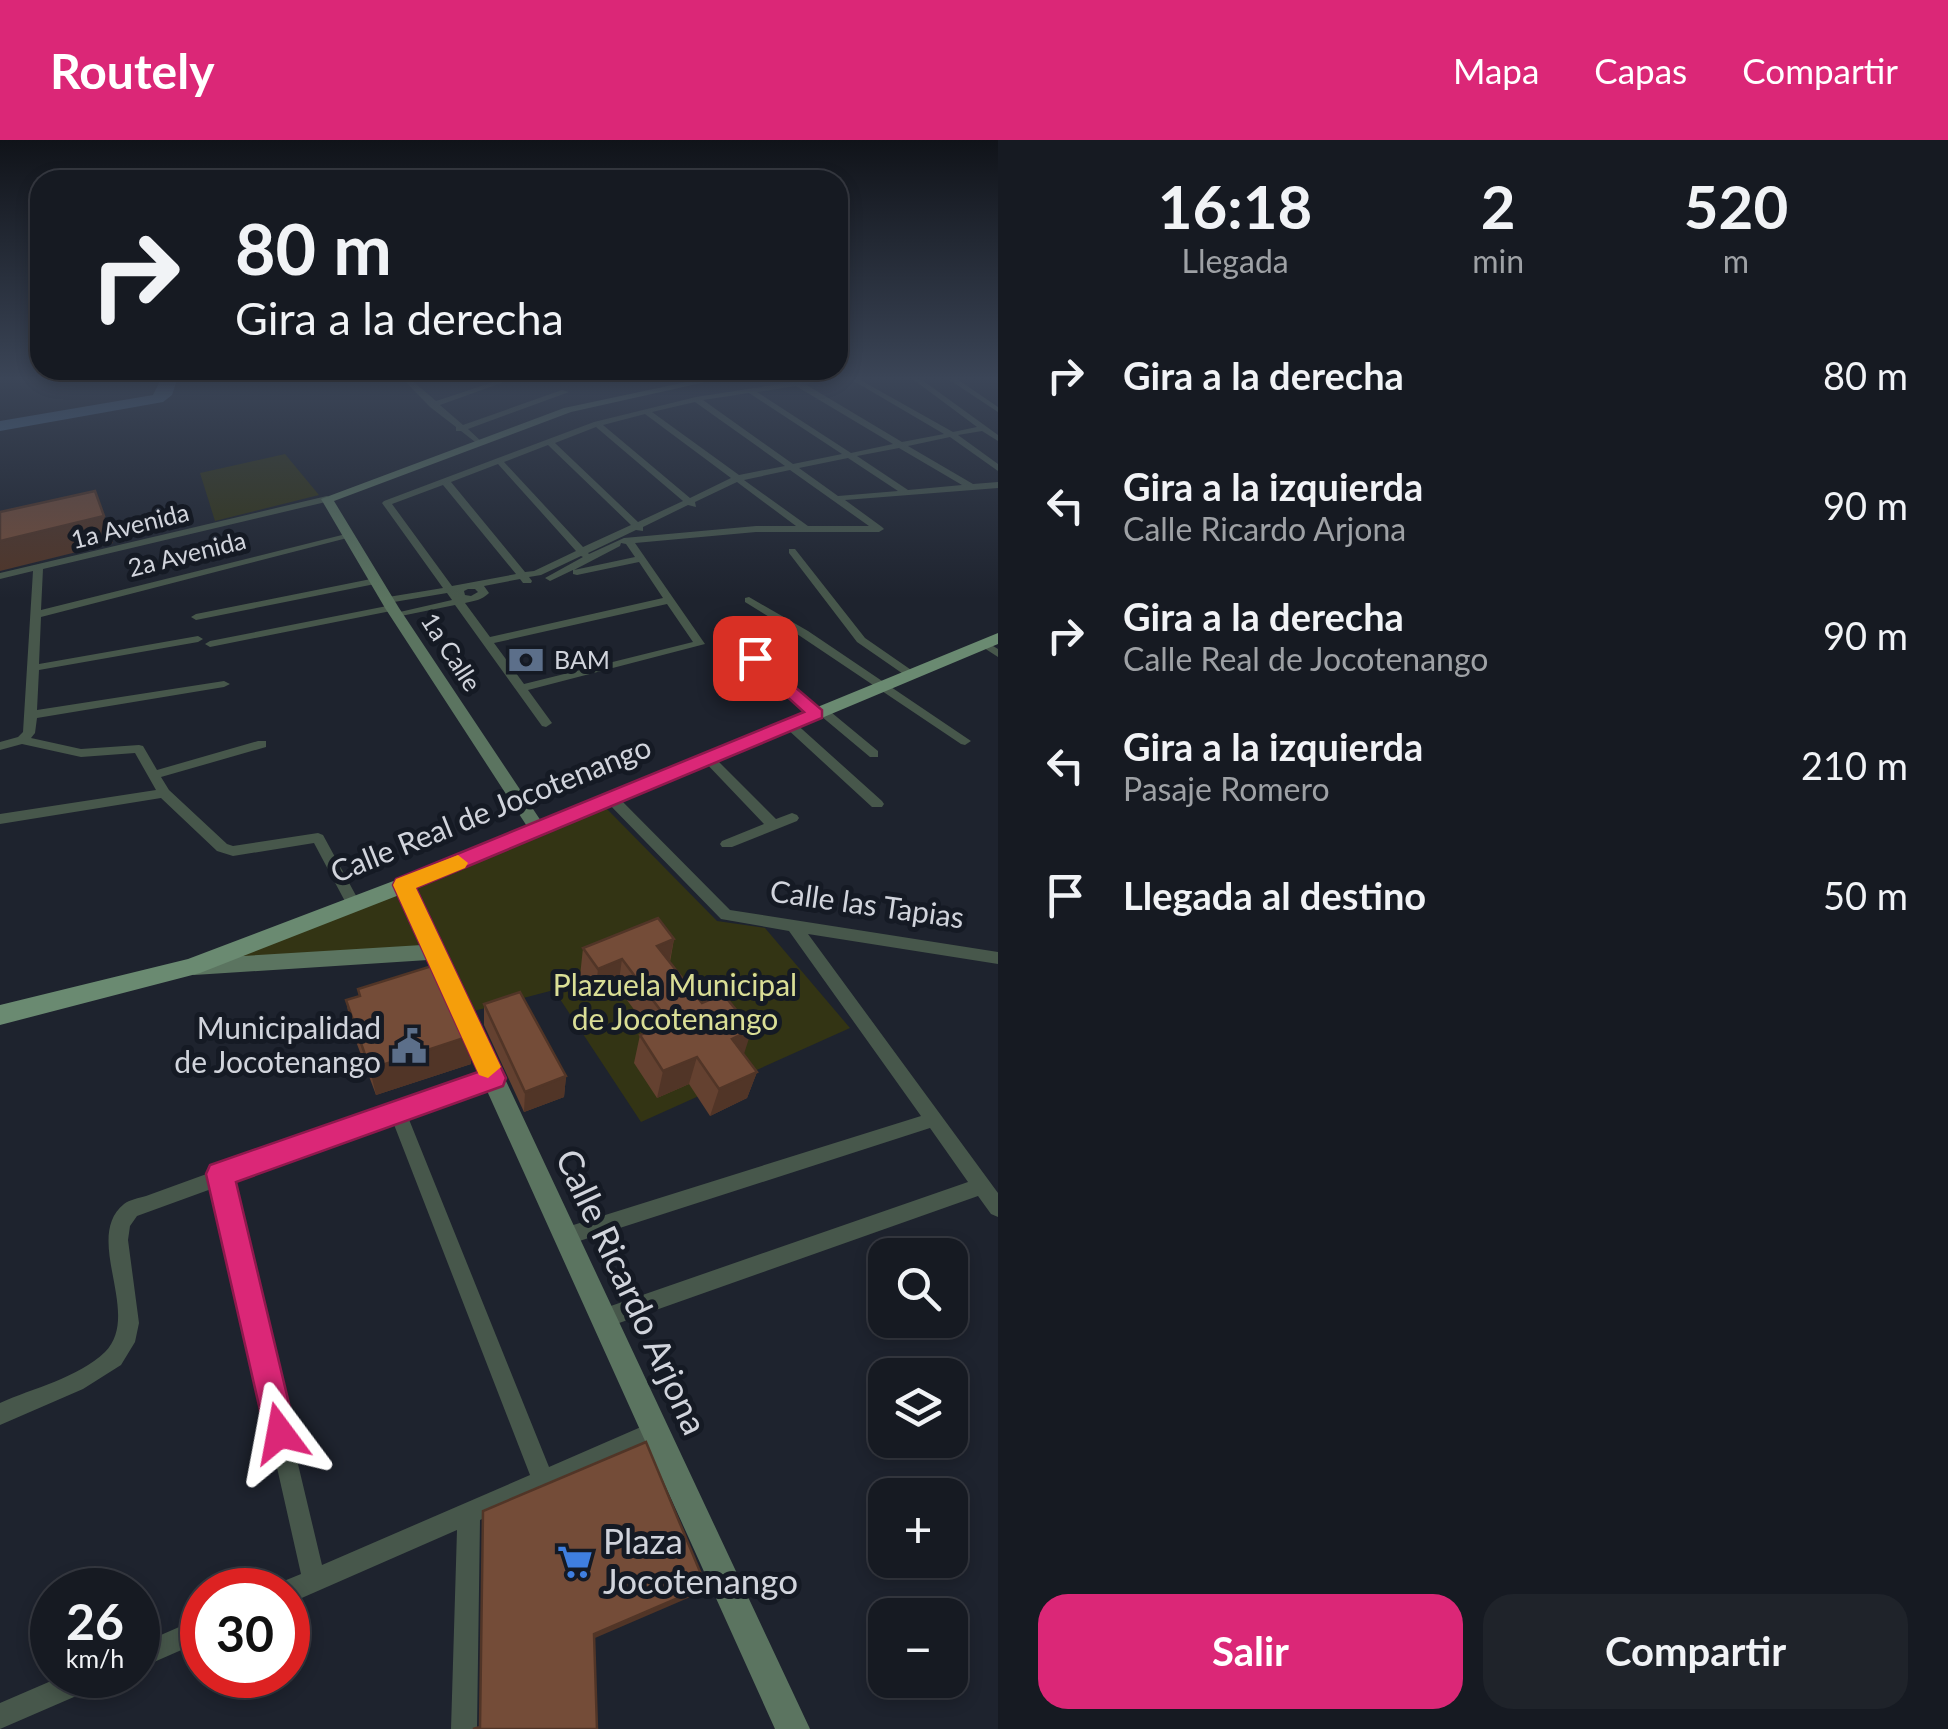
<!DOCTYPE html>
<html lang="es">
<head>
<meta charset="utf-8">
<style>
  body { margin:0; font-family:Lato,sans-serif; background:#1f232a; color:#f1f3f6; height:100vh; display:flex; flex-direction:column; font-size:38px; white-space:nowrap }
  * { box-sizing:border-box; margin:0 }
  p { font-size:32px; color:#9ea1a5 }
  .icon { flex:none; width:55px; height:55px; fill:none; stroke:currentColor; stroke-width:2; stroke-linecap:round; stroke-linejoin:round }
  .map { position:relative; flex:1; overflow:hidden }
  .sheet { display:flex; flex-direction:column; background:#161a22; width:950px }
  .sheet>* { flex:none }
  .guide { position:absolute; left:30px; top:30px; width:818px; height:210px; border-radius:30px; box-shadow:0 5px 15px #0003,0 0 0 2px #353840; background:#161a22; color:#f1f3f6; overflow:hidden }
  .buttons { position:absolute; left:868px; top:1098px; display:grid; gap:20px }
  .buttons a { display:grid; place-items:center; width:100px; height:100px; border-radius:20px; background:#161a22; box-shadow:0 5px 15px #0003,0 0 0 2px #353840; font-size:50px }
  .speed { position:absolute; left:30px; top:1428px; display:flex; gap:20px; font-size:50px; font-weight:700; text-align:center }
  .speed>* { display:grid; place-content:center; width:130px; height:130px; border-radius:50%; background:#161a22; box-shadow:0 5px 15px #0003,0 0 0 2px #353840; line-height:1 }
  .speed small { font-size:25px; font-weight:400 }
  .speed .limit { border:15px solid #d22; background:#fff; color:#111 }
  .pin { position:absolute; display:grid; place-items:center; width:85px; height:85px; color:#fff; margin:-42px; border-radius:20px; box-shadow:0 5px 15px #0006 }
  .me { position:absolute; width:110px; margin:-55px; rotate:347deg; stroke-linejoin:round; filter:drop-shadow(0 0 8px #0008) }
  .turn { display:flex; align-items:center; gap:35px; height:210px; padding:0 40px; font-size:45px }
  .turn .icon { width:130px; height:130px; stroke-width:2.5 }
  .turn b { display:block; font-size:70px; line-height:85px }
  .eta { display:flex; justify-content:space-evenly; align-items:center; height:170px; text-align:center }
  .eta b { font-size:60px; font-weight:700; line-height:70px }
  .primary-button { display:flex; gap:20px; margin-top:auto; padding:20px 40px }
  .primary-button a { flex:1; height:115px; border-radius:30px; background:#db2777; color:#fff; font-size:40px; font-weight:700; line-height:115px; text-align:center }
  .primary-button a+a { background:#1f232a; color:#f1f3f6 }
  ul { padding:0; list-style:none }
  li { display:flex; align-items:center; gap:30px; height:130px; padding:0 40px }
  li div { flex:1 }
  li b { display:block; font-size:38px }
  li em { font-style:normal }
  header { display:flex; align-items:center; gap:60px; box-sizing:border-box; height:140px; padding:0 50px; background:#db2777; color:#fff }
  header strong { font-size:48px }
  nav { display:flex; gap:55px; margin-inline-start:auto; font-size:35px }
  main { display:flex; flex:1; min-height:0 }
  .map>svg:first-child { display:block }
  .green { fill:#333414 }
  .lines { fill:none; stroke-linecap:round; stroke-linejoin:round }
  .river { fill:#4a6a89; fill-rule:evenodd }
  .street { fill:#47574b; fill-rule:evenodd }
  .secondary { fill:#5b7460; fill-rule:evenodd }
  .primary { fill:#6a8a71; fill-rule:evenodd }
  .wall { fill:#644130 }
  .shaded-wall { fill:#513527 }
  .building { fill:#744c38; stroke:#513527; stroke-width:2.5 }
  .route { fill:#db2777; stroke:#8e194d; stroke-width:2.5 }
  .slow { fill:#f59e0b }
  .labels { text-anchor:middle; stroke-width:10; stroke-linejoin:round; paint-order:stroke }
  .far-street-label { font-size:25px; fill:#d1d4dc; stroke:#151a24 }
  .far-poi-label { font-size:25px; fill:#d1d4dc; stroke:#151a24; text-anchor:start }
  .street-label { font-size:30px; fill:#d1d4dc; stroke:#151a24 }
  .park-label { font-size:30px; fill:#dade96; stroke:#151a24 }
  .poi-label { font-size:30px; fill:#d1d4dc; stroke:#151a24; text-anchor:end }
  .near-street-label { font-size:35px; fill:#d1d4dc; stroke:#151a24 }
  .near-poi-label { font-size:35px; fill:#d1d4dc; stroke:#151a24; text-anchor:start }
</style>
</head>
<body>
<header>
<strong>Routely</strong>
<nav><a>Mapa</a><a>Capas</a><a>Compartir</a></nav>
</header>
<main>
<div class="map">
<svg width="998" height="1589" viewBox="0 0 998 1589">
  <rect width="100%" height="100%" fill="#1e232e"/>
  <path class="green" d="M285 314 319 355 215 381 200 333Z
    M606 668 717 781 765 788 850 888 641 982 554 850 474 871 416 748Z
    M399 752 424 808 214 822Z"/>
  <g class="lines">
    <path class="river" d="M162 237H178L172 255 163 262 0 291V281L153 255Z"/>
    <path class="street" d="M401 237H408L436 261 509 237H518L440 265 463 285 562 250 569 252 468 289 483 303 479 305 461 291H456V287L430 267Z
      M571 237H587L565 242 561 240Z
      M825 237H842L805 244 902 302 944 294 847 237H855L953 292 977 287 910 237H918L998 295V301L982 291 958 295 998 324V331L950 297 908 306 973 344 998 342V348L845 360 882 387 884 389 879 392H756L635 403 705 504 528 550 552 583 546 587 542 586 455 465 396 477 391 474 452 460 447 453 388 463 383 460 388 457 443 448 382 363 384 361 594 282 696 257ZM796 246 893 304 851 313 757 252ZM749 253 842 314 793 324 703 260ZM695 262 785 326 739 335 652 272ZM645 274 731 338 690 358 603 285ZM596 287 683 361 638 382 555 303ZM548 305 631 385 583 407 504 322ZM899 308 962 345 908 350 857 316ZM848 318 898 351 838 356 799 328ZM498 324 576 411 534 431 525 432 451 342ZM790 330 869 386H808L744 340ZM737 342 796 386H756L624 398 589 414 588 413 636 390 643 391V387L688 365 696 367 695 362ZM443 345 516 434 452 446 392 364ZM621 403 626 404 635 417 574 430 620 406ZM581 416 583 417 545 438 550 441 573 430V434L577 435 639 422 663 458 490 497 465 463C474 461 482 460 489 453L484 446 520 439 523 443H531L532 441 529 437 541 435ZM468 449H475L478 452 471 456 465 455 464 451ZM667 464 693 502 524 544 494 503Z
      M945 237H954L998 267V272Z
      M327 356 331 359 330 361 43 429 41 470 350 393 355 396 41 477 39 524 198 496 203 499 198 502 39 530 37 570 224 541 230 544 224 547 37 578 35 593 31 598 81 609 139 605 143 606 157 630 258 601H266V607L161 637 169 650 227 704 233 706 318 693 323 695 360 763 358 767H348L314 703 233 716 217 711 161 658 0 684V674L156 650 135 613 81 617 22 604 0 610V602L18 597 23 592 33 431 0 439V433Z
      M789 409H795L865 498 917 534V538H909L857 502 789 413Z
      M376 438 381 441 380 443 196 480 191 477 196 474Z
      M749 457 808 491 971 601 965 605 961 604 800 496 745 462V458Z
      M392 465 397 468 396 470 210 507 205 504 210 501Z
      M985 501 998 509V517L981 506V502Z
      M755 515 817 569 826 568 878 611V617H870L821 576 812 577 751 520V516Z
      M789 580 793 581 882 661 884 664 882 667H872L785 587V581Z
      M707 613 711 614 776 679 792 673 797 675 799 678 797 681 732 707H722L720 704 722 701 764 684 703 620 701 617Z
      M611 654 616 655 730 770 998 812V824L808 794 998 1053V1077L991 1074 978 1056 605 1188 598 1185 595 1178 598 1171 605 1168 968 1042 930 988 567 1105 560 1103 557 1096 560 1089 567 1087 921 976 789 791 721 779 606 661 604 658Z
      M493 931 499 933 501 938 499 943 408 977 549 1327 657 1280 665 1283 668 1291 665 1299 480 1380 477 1589H451L457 1390 288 1464V1450H277L279 1443 301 1434 214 1048 137 1076 130 1086 128 1100 139 1183 135 1202 121 1225 83 1249 0 1285V1263C33 1248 78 1238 105 1212 143 1174 82 1098 124 1064 129 1060 139 1058 146 1056 168 1048 190 1040 212 1032L214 1028 220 1026 225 1027ZM393 982 530 1335 322 1425 231 1042Z
      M202 1477V1501L138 1529V1505Z
      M65 1535H108L104 1544 0 1589V1563Z"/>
    <path class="secondary" d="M710 237H728L571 272 334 361 399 468 547 690 544 694H532L385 468 321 359 564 268Z
      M404 738 414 745 810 1589H775L428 820 194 835 187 833 184 827 187 821 194 819 422 805 394 745Z"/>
    <path class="primary" d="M998 493V504L412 750 200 833 0 885V865L188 819 396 740Z"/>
  </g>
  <path class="wall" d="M674 799 670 822 757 932 747 958 710 976 689 944 657 958 634 923 640 895 650 891 618 848 595 857 580 836 583 808Z
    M358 849 470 896 471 924 376 955 351 888 346 860 359 856Z
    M484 864 566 936 564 957 524 972 484 885Z"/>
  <path class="shaded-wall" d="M104 376 113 403 0 431V401Z
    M674 799 668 828 657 806Z
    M622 819 618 848 595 857 598 829Z
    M752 889 743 917 732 899Z
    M470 896 471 924 376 955 370 929Z
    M697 917 689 944 657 958 663 931Z
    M757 932 747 958 710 976 719 949Z
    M566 936 564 957 524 972 525 952Z
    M706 1446 695 1455 588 1501 594 1494Z"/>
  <path class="building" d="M95 351 104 376 0 401V372Z
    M658 778 674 799 657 806 702 863 723 854 752 889 732 899 757 932 719 949 697 917 663 931 640 895 670 883 622 819 598 829 583 808Z
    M435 825 470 896 370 929 346 860 360 856 358 849Z
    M520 852 566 936 525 952 484 864Z
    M646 1302 706 1446 594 1494 597 1589H473L480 1587 483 1371Z"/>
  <linearGradient id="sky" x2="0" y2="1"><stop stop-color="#101319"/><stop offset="0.52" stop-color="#3b4557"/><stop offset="1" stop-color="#3b4557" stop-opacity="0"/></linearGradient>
  <rect width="998" height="459" fill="url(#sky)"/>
  <path class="route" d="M755 513 822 570V578L416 748 506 938 503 946 236 1042 296 1293 291 1305 280 1310 268 1305 206 1034 210 1025 478 932 393 745 396 739 804 572 749 522 747 518Z"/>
  <path class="slow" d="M458 715 468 723 465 728 416 748 501 927 488 938 479 935 393 745 396 739Z"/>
  <defs>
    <symbol id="bank-bare" viewBox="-9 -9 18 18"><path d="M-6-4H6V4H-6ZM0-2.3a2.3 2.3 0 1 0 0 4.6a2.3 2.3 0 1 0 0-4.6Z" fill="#5c6f8a" stroke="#151a24" stroke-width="2.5" paint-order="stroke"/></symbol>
    <symbol id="civic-bare" viewBox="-9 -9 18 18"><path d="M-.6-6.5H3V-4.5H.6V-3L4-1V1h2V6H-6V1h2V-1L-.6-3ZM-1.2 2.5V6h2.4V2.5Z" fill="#5c6f8a" stroke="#151a24" stroke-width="2.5" paint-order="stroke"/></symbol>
    <symbol id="supermarket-bare" viewBox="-9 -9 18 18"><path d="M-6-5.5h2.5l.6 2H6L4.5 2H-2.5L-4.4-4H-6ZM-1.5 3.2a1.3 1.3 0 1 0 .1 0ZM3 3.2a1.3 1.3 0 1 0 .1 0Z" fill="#3f7fe0" stroke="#151a24" stroke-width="2.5" paint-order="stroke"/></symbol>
  </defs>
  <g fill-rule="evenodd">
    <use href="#bank-bare" x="501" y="495" width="50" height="50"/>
    <use href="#civic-bare" x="384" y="881" width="50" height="50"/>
    <use href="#supermarket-bare" x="550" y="1397" width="50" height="50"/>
  </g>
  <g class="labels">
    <g class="far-street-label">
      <text transform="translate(130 386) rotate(-14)" y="9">1a Avenida</text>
      <text transform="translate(187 414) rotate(-14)" y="9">2a Avenida</text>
      <text transform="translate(451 512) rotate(57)" y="9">1a Calle</text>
    </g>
    <g class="far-poi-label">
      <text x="554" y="529">BAM</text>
    </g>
    <g class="street-label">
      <text transform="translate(491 670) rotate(-22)" y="10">Calle Real de Jocotenango</text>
      <text transform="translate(867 765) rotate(8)" y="10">Calle las Tapias</text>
    </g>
    <g class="park-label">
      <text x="675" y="856">Plazuela Municipal<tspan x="675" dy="34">de Jocotenango</tspan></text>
    </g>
    <g class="poi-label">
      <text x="381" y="899">Municipalidad<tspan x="381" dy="34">de Jocotenango</tspan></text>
    </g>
    <g class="near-street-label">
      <text transform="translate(631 1152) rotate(65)" y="12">Calle Ricardo Arjona</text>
    </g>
    <g class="near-poi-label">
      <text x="603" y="1414">Plaza<tspan x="603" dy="40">Jocotenango</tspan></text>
    </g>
  </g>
</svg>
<div class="buttons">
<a><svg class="icon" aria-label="search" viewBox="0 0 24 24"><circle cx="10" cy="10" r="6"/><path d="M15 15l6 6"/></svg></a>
<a><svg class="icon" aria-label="layers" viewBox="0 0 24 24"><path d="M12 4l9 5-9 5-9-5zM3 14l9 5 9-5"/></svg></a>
<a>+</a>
<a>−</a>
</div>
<div class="speed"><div>26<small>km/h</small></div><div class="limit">30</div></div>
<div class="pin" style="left:755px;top:518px;background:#d93025"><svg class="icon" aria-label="arrive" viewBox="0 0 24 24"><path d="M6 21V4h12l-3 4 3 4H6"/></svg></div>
<svg class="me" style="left:280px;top:1293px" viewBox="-20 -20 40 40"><path d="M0-17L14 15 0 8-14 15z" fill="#db2777" stroke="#fff" stroke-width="4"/></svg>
<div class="guide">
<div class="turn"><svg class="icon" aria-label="right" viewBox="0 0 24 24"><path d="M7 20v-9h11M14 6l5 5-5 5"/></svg><div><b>80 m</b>Gira a la derecha</div></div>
</div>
</div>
<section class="sheet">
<div class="eta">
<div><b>16:18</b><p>Llegada</p></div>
<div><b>2</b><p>min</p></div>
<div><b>520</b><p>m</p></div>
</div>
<ul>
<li><svg class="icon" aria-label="right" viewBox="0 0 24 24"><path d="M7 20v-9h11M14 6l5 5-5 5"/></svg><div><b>Gira a la derecha</b></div><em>80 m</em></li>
<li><svg class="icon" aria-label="left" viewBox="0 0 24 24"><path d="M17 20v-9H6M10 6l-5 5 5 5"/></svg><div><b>Gira a la izquierda</b><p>Calle Ricardo Arjona</p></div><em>90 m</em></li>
<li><svg class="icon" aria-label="right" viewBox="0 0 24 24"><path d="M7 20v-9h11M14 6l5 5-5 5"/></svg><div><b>Gira a la derecha</b><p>Calle Real de Jocotenango</p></div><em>90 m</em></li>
<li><svg class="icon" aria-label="left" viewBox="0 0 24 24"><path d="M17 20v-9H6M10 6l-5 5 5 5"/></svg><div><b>Gira a la izquierda</b><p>Pasaje Romero</p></div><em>210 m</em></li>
<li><svg class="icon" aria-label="arrive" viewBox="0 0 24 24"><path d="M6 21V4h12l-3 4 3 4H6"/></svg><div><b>Llegada al destino</b></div><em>50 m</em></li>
</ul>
<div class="primary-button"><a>Salir</a><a>Compartir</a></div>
</section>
</main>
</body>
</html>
